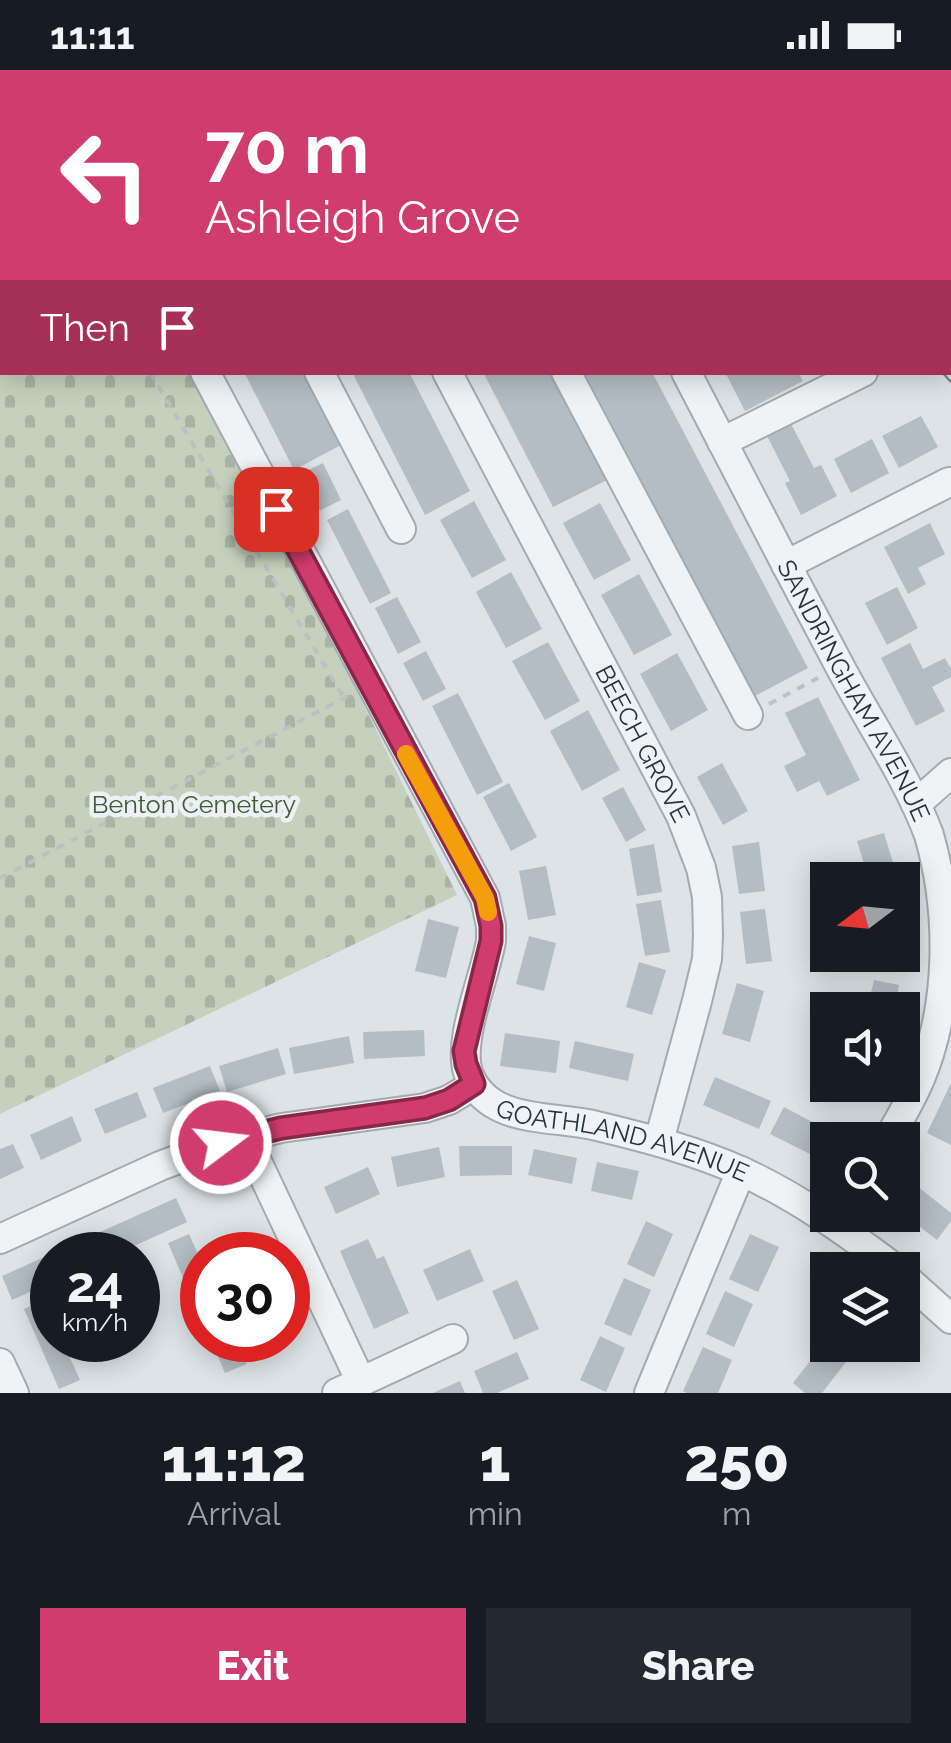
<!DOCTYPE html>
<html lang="en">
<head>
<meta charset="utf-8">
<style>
  body { margin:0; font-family:Raleway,sans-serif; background:#242831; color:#f1f3f6; height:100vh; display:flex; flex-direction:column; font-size:38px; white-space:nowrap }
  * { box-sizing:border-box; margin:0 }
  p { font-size:32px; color:#9ea1a6 }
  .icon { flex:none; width:55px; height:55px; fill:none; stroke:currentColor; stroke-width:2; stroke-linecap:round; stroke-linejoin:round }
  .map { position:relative; height:1323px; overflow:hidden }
  .panel { display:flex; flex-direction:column; background:#171b24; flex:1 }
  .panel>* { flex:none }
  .top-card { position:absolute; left:0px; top:0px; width:952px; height:305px; box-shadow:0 5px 25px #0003; background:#d13c6e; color:#fff; overflow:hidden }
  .needle { width:65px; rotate:254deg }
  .fabs { position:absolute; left:810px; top:792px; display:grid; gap:20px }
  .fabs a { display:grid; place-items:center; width:110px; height:110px; border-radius:0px; background:#171b24; box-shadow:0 5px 25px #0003; font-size:50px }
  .speed { position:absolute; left:30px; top:1162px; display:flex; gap:20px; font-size:50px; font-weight:700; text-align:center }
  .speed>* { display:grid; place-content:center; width:130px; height:130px; border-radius:50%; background:#171b24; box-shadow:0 5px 25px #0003; line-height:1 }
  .speed small { font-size:25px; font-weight:400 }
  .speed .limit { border:15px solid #d22; background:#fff; color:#111 }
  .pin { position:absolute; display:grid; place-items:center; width:85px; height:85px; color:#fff; margin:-42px; border-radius:20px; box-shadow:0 5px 15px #0006 }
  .me { position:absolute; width:110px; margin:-55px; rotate:75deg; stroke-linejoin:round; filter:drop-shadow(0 0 8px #0008) }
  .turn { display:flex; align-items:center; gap:35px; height:210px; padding:0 40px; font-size:45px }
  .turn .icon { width:130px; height:130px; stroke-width:2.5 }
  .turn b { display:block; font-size:70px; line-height:85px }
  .then { display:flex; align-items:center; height:95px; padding:0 40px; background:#0003; gap:20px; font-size:38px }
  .eta { display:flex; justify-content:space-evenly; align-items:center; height:170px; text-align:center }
  .eta b { font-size:60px; font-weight:800; line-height:70px }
  .primary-button { display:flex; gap:20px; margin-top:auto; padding:20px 40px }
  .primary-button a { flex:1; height:115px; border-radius:0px; background:#d13c6e; color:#fff; font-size:40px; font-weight:800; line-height:115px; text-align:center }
  .primary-button a+a { background:#242831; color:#f1f3f6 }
  .status { display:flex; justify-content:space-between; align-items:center; height:70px; padding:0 50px; background:#171b24; direction:ltr }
  .status svg { height:28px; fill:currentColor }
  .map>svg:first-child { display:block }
  .cemetery { fill:url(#cemetery-stones) }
  .building { fill:#b4bdc4 }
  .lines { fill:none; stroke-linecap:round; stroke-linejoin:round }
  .minor-casing { stroke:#a2abb1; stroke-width:32 }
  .major-casing { stroke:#9ca9b3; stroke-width:40 }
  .path { stroke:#bbc1c5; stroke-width:4; stroke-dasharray:8 8; stroke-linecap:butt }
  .minor { stroke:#eff3f5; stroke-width:28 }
  .major { stroke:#fff; stroke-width:35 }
  .tram { stroke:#768591; stroke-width:2.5 }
  .route-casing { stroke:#882748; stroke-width:25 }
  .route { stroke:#d13c6e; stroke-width:18 }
  .slow { stroke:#f59e0b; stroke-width:18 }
  .labels { text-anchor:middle; stroke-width:9; stroke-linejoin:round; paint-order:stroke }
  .street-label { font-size:25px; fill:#26333e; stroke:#ecf1f5 }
  .park-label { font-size:25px; fill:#415a33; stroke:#ecf1f5 }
</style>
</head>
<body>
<div class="status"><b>11:11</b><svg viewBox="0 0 49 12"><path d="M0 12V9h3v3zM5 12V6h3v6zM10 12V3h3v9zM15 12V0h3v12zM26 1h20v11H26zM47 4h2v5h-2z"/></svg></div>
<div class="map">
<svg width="951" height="1323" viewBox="0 0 951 1323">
  <defs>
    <pattern id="cemetery-stones" width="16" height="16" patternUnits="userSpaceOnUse" patternTransform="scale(2.5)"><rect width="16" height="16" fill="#c6d1bd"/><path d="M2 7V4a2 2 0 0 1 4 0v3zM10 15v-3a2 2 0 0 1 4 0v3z" fill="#aab4a4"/></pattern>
  </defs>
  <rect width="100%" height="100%" fill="#dde3e7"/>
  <path class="cemetery" d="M2 122V302L197 303 255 413 457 825 0 1044V123Z"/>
  <path class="building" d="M244 302H306L343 374 294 400Z
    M352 302H409L470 421 425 445Z
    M483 302H554L609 409 553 437Z
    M584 302H652L808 598 755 626Z
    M725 302H798L803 311 745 341Z
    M921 346 938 377 899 398 882 366Z
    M790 352 814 398 821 395 837 426 801 445 785 413 790 411 766 364Z
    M872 369 889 403 851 423 834 389Z
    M323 393 341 430 319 441 300 404Z
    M474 431 506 490 472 508 440 450Z
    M600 433 631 490 594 510 563 453Z
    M348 439 391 523 370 534 327 450Z
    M930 453 945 484 918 498 926 514 908 524 884 477Z
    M511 502 542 559 506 578 476 522Z
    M639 504 672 565 634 585 601 525Z
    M897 517 918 558 887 575 865 533Z
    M397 527 421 572 398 584 375 538Z
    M548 572 580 631 545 650 512 591Z
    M910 573 923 599 945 588 951 599V607L932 617 945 641 916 656 881 588Z
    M426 581 446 619 423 631 403 593Z
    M677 583 708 640 671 661 640 604Z
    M458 623 503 712 477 725 432 636Z
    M818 627 860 710 827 726 819 711 797 722 784 696 806 685 785 643Z
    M588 640 620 700 582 721 550 661Z
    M722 693 748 741 723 755 697 707Z
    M509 713 537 767 511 781 483 727Z
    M623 717 646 760 626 772 602 728Z
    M884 763 898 809 869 810 857 771Z
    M759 772 765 821 739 824 732 776Z
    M654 774 662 822 637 826 629 779Z
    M546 796 556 845 528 850 519 801Z
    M661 830 670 882 645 886 636 834Z
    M765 839 772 891 746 894 740 842Z
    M428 849 459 857 446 908 415 901Z
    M529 866 556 873 544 921 516 914Z
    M875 885H902V889L876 891Z
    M639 892 666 900 652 945 626 937Z
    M874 910 899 915 894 940H867Z
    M737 913 764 921 750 972 722 964Z
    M424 960 425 986 364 989 363 962Z
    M505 963 560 971 556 1003 500 996Z
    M349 966 354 993 294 1004 289 978Z
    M575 971 634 984 628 1011 569 998Z
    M278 978 286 1004 227 1022 219 996Z
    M210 996 220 1021 163 1043 153 1018Z
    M715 1007 771 1031 759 1059 703 1035Z
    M951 1013V1075L927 1063Z
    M831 1015H869L862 1029Z
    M137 1022 147 1047 105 1064 94 1039Z
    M784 1037 833 1063 828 1070 820 1089 770 1064Z
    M72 1046 82 1071 41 1090 30 1065Z
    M13 1074 24 1098 0 1109V1079Z
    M459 1076H512V1105L460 1106Z
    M439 1077 445 1107 397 1117 391 1087Z
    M534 1079 577 1088 572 1114 528 1105Z
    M597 1092 639 1101 632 1130 591 1121Z
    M368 1097 380 1124 336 1144 324 1117Z
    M912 1112 951 1143V1151L937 1170 902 1143V1124Z
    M176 1128 187 1152 114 1185H52V1212L12 1230 2 1206Z
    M646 1151 673 1164 654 1207 627 1194Z
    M189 1164 202 1193V1252L168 1173Z
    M750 1164 779 1177 758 1222 729 1209Z
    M368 1169 377 1189 384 1186 409 1243 374 1259 340 1181Z
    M470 1179 484 1211 437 1231 423 1200Z
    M624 1208 651 1220 631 1266 604 1254Z
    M517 1210 539 1259 514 1270 492 1221Z
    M725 1221 753 1234 734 1277 706 1264Z
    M44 1230 52 1248V1270H62L80 1310 59 1319 24 1239Z
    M600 1266 625 1278 606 1322 580 1310Z
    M828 1268V1275H859L822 1323H805L793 1313Z
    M211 1270H237L247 1294 225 1303Z
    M703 1277 732 1290 718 1323H687L683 1321Z
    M517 1282 529 1309 497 1323H483L474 1301Z
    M460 1311 465 1323H433Z"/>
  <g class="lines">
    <defs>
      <g id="minor">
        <path d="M167 0 169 2"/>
        <path d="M950 37 951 36"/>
        <path d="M950 83 951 84"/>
        <path id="s1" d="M205 302 485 828 491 856V871C485 907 456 973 469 1005 490 1055 553 1045 597 1056 647 1068 696 1081 743 1102 799 1128 848 1163 897 1200"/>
        <path d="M319 302 401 459"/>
        <path id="s2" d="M447 302 681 746 701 798 707 827 708 865 707 889 697 931 659 1071"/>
        <path d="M566 302 748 645"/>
        <path id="s3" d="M686 302C736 399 786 495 837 591 866 647 907 706 929 765 951 842 951 934 920 1009 911 1030 899 1050 888 1070"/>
        <path d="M722 372 863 302"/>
        <path d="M786 495 949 412"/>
        <path d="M916 734 951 703"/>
        <path d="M245 1066 361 1312"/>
        <path d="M0 1169 160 1096 221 1073 281 1058 425 1038 449 1030 474 1015"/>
        <path d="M902 1205 951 1249"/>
        <path d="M0 1293 14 1323"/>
        <path d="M337 1323 453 1269"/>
        <path d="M649 1323 741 1101"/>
      </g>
      <path id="major" d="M238 2 244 0
        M0 105 2 104"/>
    </defs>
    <use href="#minor" class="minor-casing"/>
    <use href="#major" class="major-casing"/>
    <path class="path" d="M538 0 539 2
      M769 0 772 2
      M802 0 804 2
      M296 2 303 0
      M150 302 344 628
      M769 634 818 608
      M0 808 348 626"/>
    <use href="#minor" class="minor"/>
    <use href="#major" class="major"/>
    <path class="tram" d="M651 0 653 2
      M670 0 672 2
      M942 302 951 312"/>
  </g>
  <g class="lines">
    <defs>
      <path id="route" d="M221 1073 281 1058 425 1038 449 1030 474 1014 466 994 464 981 491 871V856L485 828 276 439"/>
    </defs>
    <use href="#route" class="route-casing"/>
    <use href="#route" class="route"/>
    <path class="slow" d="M406 684 485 828 488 842"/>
  </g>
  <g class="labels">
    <g class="street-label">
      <text dy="9" stroke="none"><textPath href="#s3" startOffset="360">SANDRINGHAM AVENUE</textPath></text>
      <text dy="9" stroke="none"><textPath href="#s2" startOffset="420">BEECH GROVE</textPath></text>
      <text dy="9" stroke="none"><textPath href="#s1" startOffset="950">GOATHLAND AVENUE</textPath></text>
    </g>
    <g class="park-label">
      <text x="194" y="743">Benton Cemetery</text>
    </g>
  </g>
</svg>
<div class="fabs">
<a><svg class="needle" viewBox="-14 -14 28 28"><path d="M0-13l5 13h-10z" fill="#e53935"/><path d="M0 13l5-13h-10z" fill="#9ea1a6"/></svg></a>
<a><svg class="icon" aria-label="sound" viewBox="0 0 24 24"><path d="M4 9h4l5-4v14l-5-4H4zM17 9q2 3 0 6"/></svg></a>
<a><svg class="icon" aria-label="search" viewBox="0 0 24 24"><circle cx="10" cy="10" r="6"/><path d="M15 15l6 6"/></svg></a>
<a><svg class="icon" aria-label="layers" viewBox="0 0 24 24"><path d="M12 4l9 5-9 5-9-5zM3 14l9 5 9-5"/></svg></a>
</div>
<div class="speed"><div>24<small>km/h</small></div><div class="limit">30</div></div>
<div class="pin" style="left:276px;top:439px;background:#d93025"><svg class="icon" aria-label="arrive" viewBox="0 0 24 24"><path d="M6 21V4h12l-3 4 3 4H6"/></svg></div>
<svg class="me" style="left:221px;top:1073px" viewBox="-20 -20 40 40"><circle r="17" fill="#d13c6e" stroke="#fff" stroke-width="3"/><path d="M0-11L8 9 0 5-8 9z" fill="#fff"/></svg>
<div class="top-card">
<div class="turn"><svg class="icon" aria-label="left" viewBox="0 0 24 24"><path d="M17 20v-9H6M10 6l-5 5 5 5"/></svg><div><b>70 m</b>Ashleigh Grove</div></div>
<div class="then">Then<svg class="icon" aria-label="arrive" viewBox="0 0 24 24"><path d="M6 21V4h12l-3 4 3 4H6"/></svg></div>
</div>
</div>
<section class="panel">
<div class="eta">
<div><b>11:12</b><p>Arrival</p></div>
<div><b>1</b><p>min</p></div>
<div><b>250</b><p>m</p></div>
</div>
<div class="primary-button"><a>Exit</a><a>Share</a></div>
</section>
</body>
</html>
